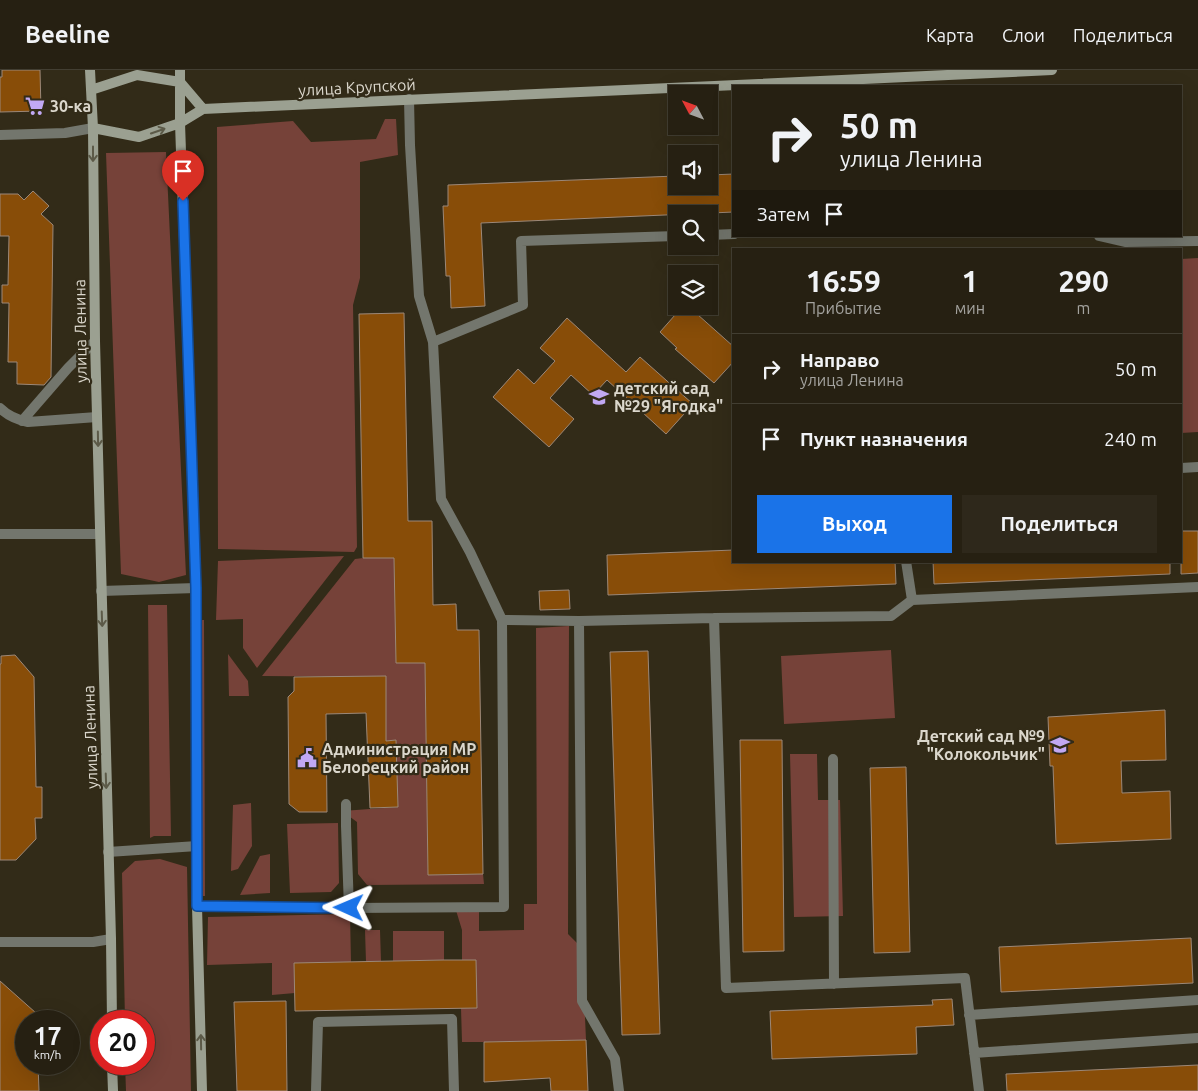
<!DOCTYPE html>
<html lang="ru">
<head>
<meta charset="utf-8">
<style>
  body { margin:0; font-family:Ubuntu,sans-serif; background:#2e281b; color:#f1f3f6; height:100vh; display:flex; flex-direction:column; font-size:19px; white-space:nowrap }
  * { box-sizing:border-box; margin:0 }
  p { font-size:16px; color:#a4a39f }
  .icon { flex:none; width:28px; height:28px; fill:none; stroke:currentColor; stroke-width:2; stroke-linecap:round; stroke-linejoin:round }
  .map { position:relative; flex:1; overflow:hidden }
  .drawer { position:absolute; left:732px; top:178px; width:450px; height:315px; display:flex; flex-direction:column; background:#262012; border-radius:0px; box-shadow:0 5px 20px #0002,0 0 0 1px #423e32 }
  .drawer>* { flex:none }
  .top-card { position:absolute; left:732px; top:15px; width:450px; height:152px; border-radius:0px; box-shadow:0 5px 20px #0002,0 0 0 1px #423e32; background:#262012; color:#f1f3f6; overflow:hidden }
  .needle { width:32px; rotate:311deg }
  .tools { position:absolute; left:668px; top:15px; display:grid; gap:10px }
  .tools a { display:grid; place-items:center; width:50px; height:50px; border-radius:0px; background:#262012; box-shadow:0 5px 20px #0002,0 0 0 1px #423e32; font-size:25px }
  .speed { position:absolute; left:15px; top:940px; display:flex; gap:10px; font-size:25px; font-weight:700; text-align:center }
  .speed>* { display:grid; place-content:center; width:65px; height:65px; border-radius:50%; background:#262012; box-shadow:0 5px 20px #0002,0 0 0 1px #423e32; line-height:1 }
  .speed small { font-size:12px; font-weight:400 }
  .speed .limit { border:8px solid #d22; background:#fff; color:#111 }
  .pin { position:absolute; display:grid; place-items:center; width:42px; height:42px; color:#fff; margin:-51px -21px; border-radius:50% 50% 50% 0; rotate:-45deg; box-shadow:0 0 5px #0007 }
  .pin .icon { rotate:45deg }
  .me { position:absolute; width:55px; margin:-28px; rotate:271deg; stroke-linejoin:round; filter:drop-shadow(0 0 4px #0008) }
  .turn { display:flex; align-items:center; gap:18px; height:105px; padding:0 25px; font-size:22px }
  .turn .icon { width:65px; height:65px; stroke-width:2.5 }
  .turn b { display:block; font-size:35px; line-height:42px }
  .then { display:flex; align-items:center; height:48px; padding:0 25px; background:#0003; gap:10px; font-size:19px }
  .eta { display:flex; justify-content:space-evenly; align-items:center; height:85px; text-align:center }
  .eta b { font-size:30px; font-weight:600; line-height:35px }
  .button { display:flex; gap:10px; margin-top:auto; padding:10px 25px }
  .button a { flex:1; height:58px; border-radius:0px; background:#1a73e8; color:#fff; font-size:20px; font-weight:600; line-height:58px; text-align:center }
  .button a+a { background:#2e281b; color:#f1f3f6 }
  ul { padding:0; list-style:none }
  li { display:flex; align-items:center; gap:15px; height:70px; padding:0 25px; border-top:1px solid #423e32 }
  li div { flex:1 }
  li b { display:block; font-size:19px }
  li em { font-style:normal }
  header { display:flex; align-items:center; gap:30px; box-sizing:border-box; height:70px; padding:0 25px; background:#262012; border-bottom:1px solid #423e32 }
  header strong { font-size:24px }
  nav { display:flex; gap:28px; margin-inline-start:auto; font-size:18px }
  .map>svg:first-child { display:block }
  .green { fill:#764239 }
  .building { fill:#884d08; stroke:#9c8878 }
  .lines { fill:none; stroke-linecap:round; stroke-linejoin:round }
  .service { stroke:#73766d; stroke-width:10 }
  .minor { stroke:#73766d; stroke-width:10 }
  .secondary { stroke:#9ba091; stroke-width:10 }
  .oneway { stroke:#5c5a48 }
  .route-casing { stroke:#114b97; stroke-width:12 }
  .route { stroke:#1a73e8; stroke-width:9 }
  .labels { text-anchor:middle; stroke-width:4.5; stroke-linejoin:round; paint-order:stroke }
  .street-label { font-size:16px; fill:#dbd7cc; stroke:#322b18 }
  .poi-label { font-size:16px; font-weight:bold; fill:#dbd7cc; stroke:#322b18; text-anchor:start }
</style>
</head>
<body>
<header>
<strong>Beeline</strong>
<nav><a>Карта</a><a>Слои</a><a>Поделиться</a></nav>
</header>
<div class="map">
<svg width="1198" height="1021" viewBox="0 0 1198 1021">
  <rect width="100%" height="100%" fill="#322b18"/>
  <path class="green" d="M385 49H396L398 85 360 92V208L353 235 357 477 354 482 218 479 217 57 293 51 311 72 376 69Z
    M166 82 186 505 159 512 121 504 106 83Z
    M1198 188V362L1181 363V189Z
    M344 486 257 598 243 578V549L216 550 218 491Z
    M363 488H394L396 593H425L428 805 483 804 484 814 367 815 358 804 357 752 342 741 398 737 395 670 386 671V607L262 606 355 489Z
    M148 535H167L171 766H154L150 768Z
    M196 550H204L205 826H197Z
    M569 556 568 864 582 878 586 970 484 972H462L461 938 476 890H462V860L455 837 479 841V861L524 860V834H537L536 558Z
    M891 580 895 648 784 654 781 586Z
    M228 584 248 611 249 626H229Z
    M790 684H817L818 730H840L843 846 794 847Z
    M251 733 252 776 238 799 231 801 233 735Z
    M338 753 339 813 331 822 290 823 287 754Z
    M270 784V823L240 825 260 786Z
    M160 789 187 797 191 1021H126L125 994H144V951H125L122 803 135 791Z
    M350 844 351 892 295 923 272 925V893L207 895 208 847Z
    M365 860H380L381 891 366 892Z
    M393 861H444V890L393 891Z"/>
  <path class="building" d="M2 0H40L41 41 0 42V7H2Z
    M734 104V142L481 153 485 236 451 238 450 206H446L443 136H448V115L676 106V116H709V105Z
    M33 121 49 136 41 144 53 155 51 307 44 315 17 314V292H8L9 233H2V215H8L9 166H0V124H18L24 130Z
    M683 236H688L734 277V291L714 313 675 279 677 278 660 262Z
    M404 243 408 451H432L433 535 456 534 457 560H479L483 804 428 805 425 593H396L394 488H363L359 244Z
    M567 248 626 302 640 287 693 334 666 364 607 310 593 325 571 305 550 328 574 349 549 377 493 327 518 299 534 314 555 291 540 278Z
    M1181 461H1198V503L1181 504Z
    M734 480V491H895L896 514 608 525 607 485Z
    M933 491H1170V504L934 514Z
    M569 520 570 539 540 540 539 521Z
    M648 581 660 964 622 965 610 582Z
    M15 585 34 607 36 717H42V748H35L36 769 16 790H0V594H1V586Z
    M386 606V671L396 670 398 737 370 738 366 643 326 644 327 742H299L289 734 288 627 294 621V607Z
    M1165 640 1166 690 1121 691 1122 723 1170 721 1171 769 1056 774 1053 696H1050L1048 647Z
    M740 670H782L784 881 743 882Z
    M906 697 910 882 874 883 870 698Z
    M1191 868 1193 913 1001 922 999 877Z
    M444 890H476L477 938 295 941 294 893Z
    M0 911 45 951H26V994H38L39 1021H0Z
    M952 929 954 955 916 957 917 984 772 989 770 941 933 935 932 930Z
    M286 931 287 1021H237L234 932Z
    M586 970 588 1021H551L550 1008 484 1012V972Z
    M1198 995V1021H1007L1006 1004Z"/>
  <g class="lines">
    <path class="service" d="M409 29 410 75 419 226 433 272 441 429 470 482 502 550
      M709 165 734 164
      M1099 166 1125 172 1198 171
      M433 272 523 235 521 171 676 166
      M0 338C7 345 18 350 28 352L97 347
      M22 351 68 298 95 271
      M912 530 1198 517
      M714 548 726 918 965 908 979 1021
      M833 689 834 914
      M346 734V756L349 838
      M197 836 349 838 504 837 502 550 579 551
      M969 945 1198 930
      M974 983 1198 968
      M316 1021 318 952 452 949 454 1021
      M619 1021 615 989 582 931 579 551 714 548 891 546 912 530 906 491"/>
    <path class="minor" d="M0 65 65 63 93 58
      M1181 398 1198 397
      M0 464H100
      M101 521 196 518
      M108 782 197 776
      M0 872H93L111 869"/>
    <path class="secondary" d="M90 0 93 58 95 271 111 869 112 951
      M180 0V53L196 518 197 836 202 1021
      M91 20 137 5 180 12 203 39
      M93 58 139 67 180 53 203 39 759 14 1052 0
      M112 994 113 1021"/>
  </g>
  <defs><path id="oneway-shaft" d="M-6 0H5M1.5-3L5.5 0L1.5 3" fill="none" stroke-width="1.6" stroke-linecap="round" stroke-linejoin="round" transform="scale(1.25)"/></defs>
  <g class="oneway">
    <use href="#oneway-shaft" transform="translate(158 61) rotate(-19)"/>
    <use href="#oneway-shaft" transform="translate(93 84) rotate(90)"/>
    <use href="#oneway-shaft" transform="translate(98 369) rotate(89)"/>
    <use href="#oneway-shaft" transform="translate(102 549) rotate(88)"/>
    <use href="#oneway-shaft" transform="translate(106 711) rotate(88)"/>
    <use href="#oneway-shaft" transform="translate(201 972) rotate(-91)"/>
  </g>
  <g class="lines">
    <defs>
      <path id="route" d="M183 131 196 518 197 836 349 838"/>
    </defs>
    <use href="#route" class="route-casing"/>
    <use href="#route" class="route"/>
  </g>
  <defs>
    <symbol id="supermarket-bare" viewBox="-9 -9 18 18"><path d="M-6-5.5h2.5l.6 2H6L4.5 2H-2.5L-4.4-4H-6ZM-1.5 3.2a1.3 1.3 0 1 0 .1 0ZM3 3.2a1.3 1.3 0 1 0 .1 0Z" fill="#c1a8f3" stroke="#322b18" stroke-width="2.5" paint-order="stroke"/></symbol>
    <symbol id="school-bare" viewBox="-9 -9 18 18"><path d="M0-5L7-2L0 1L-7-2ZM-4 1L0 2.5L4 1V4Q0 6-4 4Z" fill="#c1a8f3" stroke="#322b18" stroke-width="2.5" paint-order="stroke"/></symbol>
    <symbol id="civic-bare" viewBox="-9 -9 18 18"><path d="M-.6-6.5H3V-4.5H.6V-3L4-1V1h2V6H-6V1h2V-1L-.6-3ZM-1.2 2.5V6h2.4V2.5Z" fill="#c1a8f3" stroke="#322b18" stroke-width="2.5" paint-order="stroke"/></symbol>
  </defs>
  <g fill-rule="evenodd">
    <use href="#supermarket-bare" x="21" y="22" width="28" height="28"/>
    <use href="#school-bare" x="585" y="313" width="28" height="28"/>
    <use href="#school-bare" x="1046" y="661" width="28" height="28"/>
    <use href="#civic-bare" x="293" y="674" width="28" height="28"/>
  </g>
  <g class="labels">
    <g class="street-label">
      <text transform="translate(357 17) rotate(-3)" y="6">улица Крупской</text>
      <text transform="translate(80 261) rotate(-91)" y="6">улица Ленина</text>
      <text transform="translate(90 667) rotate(-92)" y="6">улица Ленина</text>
    </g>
    <g class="poi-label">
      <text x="50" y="42">30-ка</text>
      <text x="614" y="324">детский сад<tspan x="614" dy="18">№29 "Ягодка"</tspan></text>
      <text x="1045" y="672" text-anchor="end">Детский сад №9<tspan x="1045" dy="18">"Колокольчик"</tspan></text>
      <text x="322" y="685">Администрация МР<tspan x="322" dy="18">Белорецкий район</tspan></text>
    </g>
  </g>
</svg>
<div class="tools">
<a><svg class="needle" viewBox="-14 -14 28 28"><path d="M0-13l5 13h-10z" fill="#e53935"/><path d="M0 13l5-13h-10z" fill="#a4a39f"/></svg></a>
<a><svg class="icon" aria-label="sound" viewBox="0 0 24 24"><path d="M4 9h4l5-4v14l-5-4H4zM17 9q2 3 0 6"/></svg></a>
<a><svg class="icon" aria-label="search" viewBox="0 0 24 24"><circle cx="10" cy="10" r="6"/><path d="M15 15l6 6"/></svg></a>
<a><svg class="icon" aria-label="layers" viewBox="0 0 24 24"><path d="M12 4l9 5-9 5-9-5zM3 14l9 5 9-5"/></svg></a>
</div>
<div class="speed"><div>17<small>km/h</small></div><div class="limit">20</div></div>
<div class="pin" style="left:183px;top:131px;background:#d93025"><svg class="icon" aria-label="arrive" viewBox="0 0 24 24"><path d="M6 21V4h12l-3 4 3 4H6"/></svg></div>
<svg class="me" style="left:349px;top:838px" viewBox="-20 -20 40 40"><path d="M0-17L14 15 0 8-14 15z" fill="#1a73e8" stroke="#fff" stroke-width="4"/></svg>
<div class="top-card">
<div class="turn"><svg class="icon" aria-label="right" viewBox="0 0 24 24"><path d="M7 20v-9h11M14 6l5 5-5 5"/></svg><div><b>50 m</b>улица Ленина</div></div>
<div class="then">Затем<svg class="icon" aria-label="arrive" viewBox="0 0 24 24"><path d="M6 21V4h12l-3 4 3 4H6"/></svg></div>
</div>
<section class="drawer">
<div class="eta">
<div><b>16:59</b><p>Прибытие</p></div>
<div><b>1</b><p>мин</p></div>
<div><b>290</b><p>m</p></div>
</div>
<ul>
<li><svg class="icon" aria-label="right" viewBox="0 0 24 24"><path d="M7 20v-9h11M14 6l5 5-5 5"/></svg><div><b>Направо</b><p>улица Ленина</p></div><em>50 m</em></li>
<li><svg class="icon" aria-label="arrive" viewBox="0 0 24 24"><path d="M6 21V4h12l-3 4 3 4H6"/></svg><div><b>Пункт назначения</b></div><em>240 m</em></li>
</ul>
<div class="button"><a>Выход</a><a>Поделиться</a></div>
</section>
</div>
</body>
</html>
